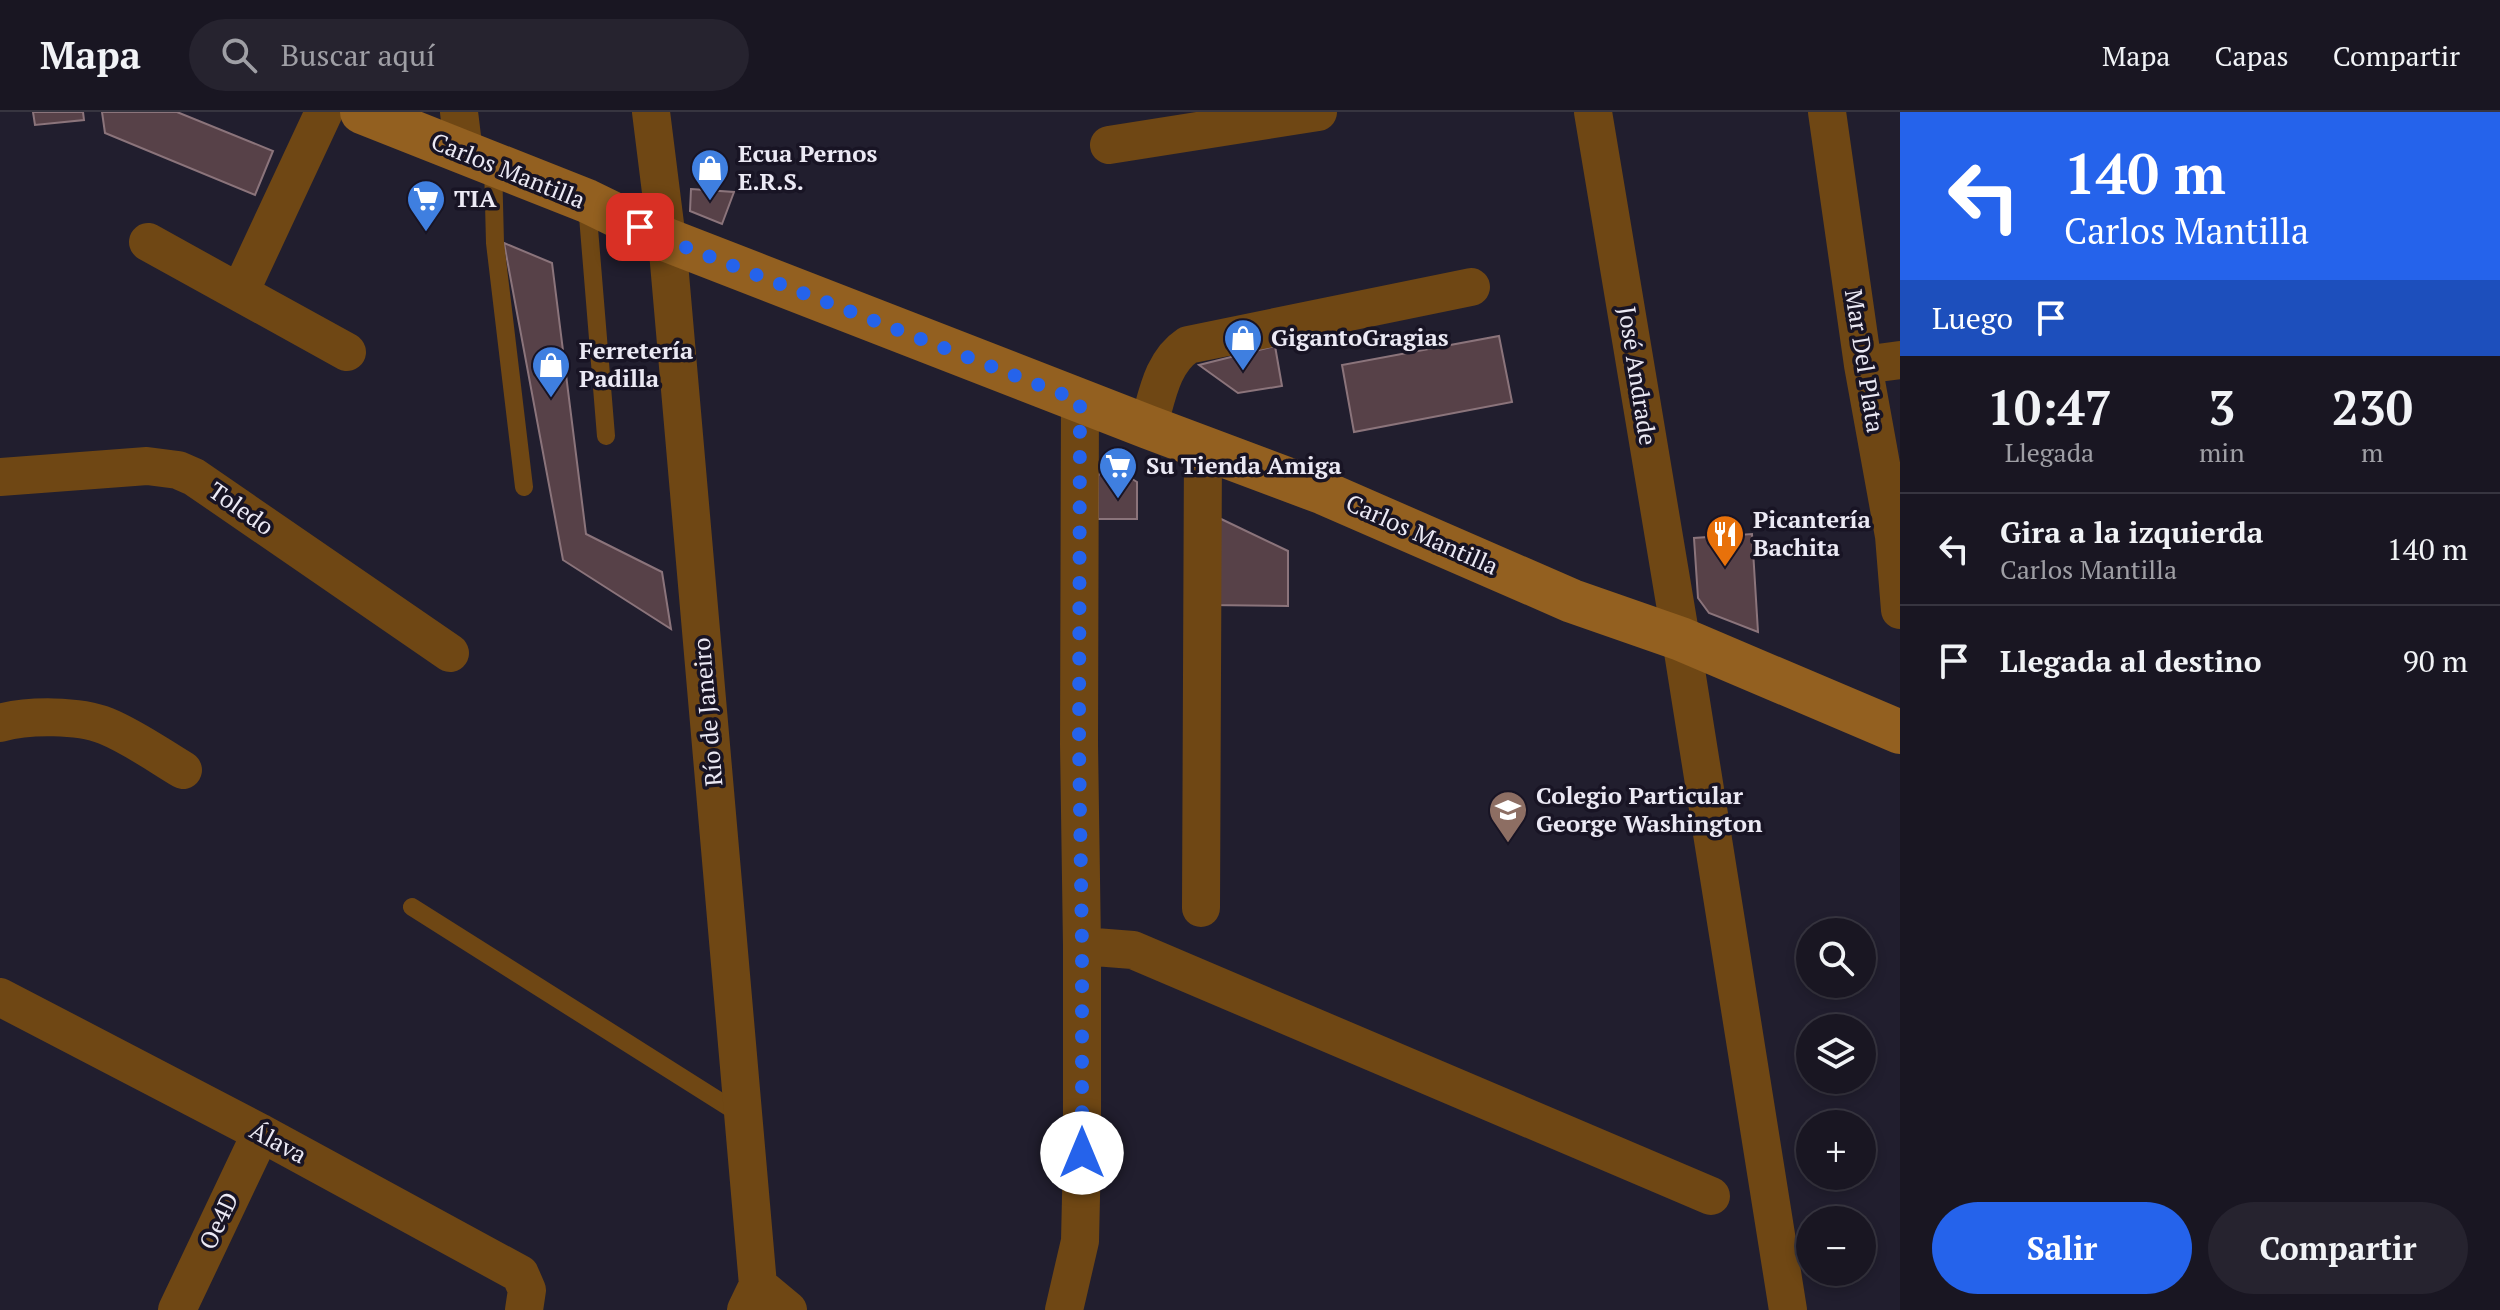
<!DOCTYPE html>
<html lang="es">
<head>
<meta charset="utf-8">
<style>
  body { margin:0; font-family:"PT Serif",serif; background:#26232f; color:#f1f3f6; height:100vh; display:flex; flex-direction:column; font-size:30px; white-space:nowrap }
  * { box-sizing:border-box; margin:0 }
  p { font-size:26px; color:#9f9fa5 }
  .icon { flex:none; width:44px; height:44px; fill:none; stroke:currentColor; stroke-width:2; stroke-linecap:round; stroke-linejoin:round }
  .map { position:relative; flex:1; overflow:hidden }
  .side { display:flex; flex-direction:column; background:#191622; width:600px }
  .side>* { flex:none }
  .banner { background:#2563eb; color:#fff; overflow:hidden }
  .tools { position:absolute; left:1796px; top:806px; display:grid; gap:16px }
  .tools a { display:grid; place-items:center; width:80px; height:80px; border-radius:50%; background:#191622; box-shadow:0 4px 12px #0003,0 0 0 2px #373540; font-size:40px }
  .pin { position:absolute; display:grid; place-items:center; width:68px; height:68px; color:#fff; margin:-34px; border-radius:16px; box-shadow:0 4px 12px #0006 }
  .me { position:absolute; width:88px; margin:-44px; rotate:0deg; stroke-linejoin:round; filter:drop-shadow(0 0 6px #0008) }
  .turn { display:flex; align-items:center; gap:28px; height:168px; padding:0 32px; font-size:36px }
  .turn .icon { width:104px; height:104px; stroke-width:2.5 }
  .turn b { display:block; font-size:56px; line-height:68px }
  .then { display:flex; align-items:center; height:76px; padding:0 32px; background:#0003; gap:16px; font-size:30px }
  .eta { display:flex; justify-content:space-evenly; align-items:center; height:136px; text-align:center }
  .eta b { font-size:48px; font-weight:700; line-height:56px }
  .button { display:flex; gap:16px; margin-top:auto; padding:16px 32px }
  .button a { flex:1; height:92px; border-radius:48px; background:#2563eb; color:#fff; font-size:32px; font-weight:700; line-height:92px; text-align:center }
  .button a+a { background:#26232f; color:#f1f3f6 }
  ul { padding:0; list-style:none }
  li { display:flex; align-items:center; gap:24px; height:112px; padding:0 32px; border-top:2px solid #373540 }
  li div { flex:1 }
  li b { display:block; font-size:30px }
  li em { font-style:normal }
  header { display:flex; align-items:center; gap:48px; box-sizing:border-box; height:112px; padding:0 40px; background:#191622; border-bottom:2px solid #373540 }
  header strong { font-size:38px }
  nav { display:flex; gap:44px; margin-inline-start:auto; font-size:28px }
  .search { width:560px; height:72px; background:#26232f; display:flex; align-items:center; gap:20px; box-sizing:border-box; padding:0 28px; border-radius:44px; color:#9f9fa5; font-size:30px }
  main { display:flex; flex:1; min-height:0 }
  .map>svg:first-child { display:block }
  .building { fill:#574148; stroke:#8b747b; stroke-width:2 }
  .lines { fill:none; stroke-linecap:round; stroke-linejoin:round }
  .lane { stroke:#6f4714; stroke-width:18 }
  .street { stroke:#6f4714; stroke-width:38 }
  .secondary { stroke:#936020; stroke-width:44 }
  .route { stroke:#2563eb; stroke-width:14; stroke-dasharray:0 25.2 }
  .labels { text-anchor:middle; stroke-width:7; stroke-linejoin:round; paint-order:stroke }
  .poi-label { font-size:24px; font-weight:bold; fill:#ebe9f4; stroke:#181424; text-anchor:start }
  .street-label { font-size:24px; fill:#ebe9f4; stroke:#181424 }
</style>
</head>
<body>
<header>
<strong>Mapa</strong>
<div class="search"><svg class="icon" aria-label="search" viewBox="0 0 24 24"><circle cx="10" cy="10" r="6"/><path d="M15 15l6 6"/></svg>Buscar aquí</div>
<nav><a>Mapa</a><a>Capas</a><a>Compartir</a></nav>
</header>
<main>
<div class="map">
<svg width="1900" height="1198" viewBox="0 0 1900 1198">
  <rect width="100%" height="100%" fill="#211e2e"/>
  <path class="building" d="M33 0H83L84 8 35 13Z
    M102 0H177L273 39 255 83 105 21Z
    M691 77 734 80 722 112 690 99Z
    M504 131 552 151 586 422 662 460 671 517 563 448Z
    M1499 224 1512 290 1354 320 1342 253Z
    M1275 234 1282 274 1238 281 1199 253Z
    M1106 351 1137 370V407H1098V364Z
    M1219 406 1288 439V494L1209 493Z
    M1752 422 1758 520 1709 501 1698 486 1694 426Z"/>
  <g class="lines">
    <path class="lane" d="M493 52 495 131 524 375
      M587 92 606 324
      M412 795 743 1004"/>
    <path class="street" d="M459 0 464 41
      M651 0 667 128 758 1173 746 1198
      M1593 0 1681 527 1788 1198
      M1827 0 1863 253 1894 424 1900 498
      M1109 33 1318 0
      M148 130 347 240
      M240 180 324 0
      M1863 253 1900 248
      M1148 315C1157 286 1161 251 1188 233L1471 175
      M0 365 147 354 178 358 194 365 450 541
      M0 611C28 603 79 603 106 614 133 625 158 643 183 658
      M1201 796 1203 335
      M1082 834 1133 838 1711 1084
      M0 885 261 1021 520 1162 527 1178 524 1198
      M758 1173 788 1198
      M177 1198 261 1021
      M1064 1198 1080 1129 1082 1041V834L1079 632 1080 289"/>
    <path class="secondary" d="M362 0 587 89 667 128 1148 315 1324 381 1572 489 1681 527 1900 620"/>
  </g>
  <g class="lines">
    <path class="route" d="M640 115 667 128 1080 289 1079 632 1082 834V1041"/>
  </g>
  <defs>
    <symbol id="shop-pin" viewBox="-11 -11 22 30"><path d="M0 17L-7.5 6A9.5 9.5 0 1 1 7.5 6Z" fill="#3f7fe0" stroke="#181424"/><path d="M-5-2.5h2.3a2.7 3.5 0 0 1 5.4 0H5L5.5 6h-11ZM-1.5-2.5h3a1.5 2.3 0 0 0-3 0Z" fill="#fff"/></symbol>
    <symbol id="supermarket-pin" viewBox="-11 -11 22 30"><path d="M0 17L-7.5 6A9.5 9.5 0 1 1 7.5 6Z" fill="#3f7fe0" stroke="#181424"/><path d="M-6-5.5h2.5l.6 2H6L4.5 2H-2.5L-4.4-4H-6ZM-1.5 3.2a1.3 1.3 0 1 0 .1 0ZM3 3.2a1.3 1.3 0 1 0 .1 0Z" fill="#fff"/></symbol>
    <symbol id="restaurant-pin" viewBox="-11 -11 22 30"><path d="M0 17L-7.5 6A9.5 9.5 0 1 1 7.5 6Z" fill="#e8710a" stroke="#181424"/><path d="M-5-6h1v4h1v-4h1v4h1v-4h1v5L-1.5 .5V6h-2V.5L-5-1ZM5-6V6H3V1.5H1.5Q1.5-4 5-6Z" fill="#fff"/></symbol>
    <symbol id="school-pin" viewBox="-11 -11 22 30"><path d="M0 17L-7.5 6A9.5 9.5 0 1 1 7.5 6Z" fill="#8d6e63" stroke="#181424"/><path d="M0-5L7-2L0 1L-7-2ZM-4 1L0 2.5L4 1V4Q0 6-4 4Z" fill="#fff"/></symbol>
  </defs>
  <g fill-rule="evenodd">
    <use href="#shop-pin" x="688" y="34" width="44" height="60"/>
    <use href="#supermarket-pin" x="404" y="65" width="44" height="60"/>
    <use href="#shop-pin" x="1221" y="204" width="44" height="60"/>
    <use href="#shop-pin" x="529" y="231" width="44" height="60"/>
    <use href="#supermarket-pin" x="1096" y="332" width="44" height="60"/>
    <use href="#restaurant-pin" x="1703" y="400" width="44" height="60"/>
    <use href="#school-pin" x="1486" y="676" width="44" height="60"/>
  </g>
  <g class="labels">
    <g class="poi-label">
      <text x="738" y="50">Ecua Pernos<tspan x="738" dy="28">E.R.S.</tspan></text>
      <text x="454" y="95">TIA</text>
      <text x="1271" y="234">GigantoGragias</text>
      <text x="579" y="247">Ferretería<tspan x="579" dy="28">Padilla</tspan></text>
      <text x="1146" y="362">Su Tienda Amiga</text>
      <text x="1753" y="416">Picantería<tspan x="1753" dy="28">Bachita</tspan></text>
      <text x="1536" y="692">Colegio Particular<tspan x="1536" dy="28">George Washington</tspan></text>
    </g>
    <g class="street-label">
      <text transform="translate(508 59) rotate(22)" y="8">Carlos Mantilla</text>
      <text transform="translate(1864 249) rotate(81)" y="8">Mar Del Plata</text>
      <text transform="translate(1637 264) rotate(81)" y="8">José Andrade</text>
      <text transform="translate(241 397) rotate(35)" y="8">Toledo</text>
      <text transform="translate(1422 423) rotate(24)" y="8">Carlos Mantilla</text>
      <text transform="translate(708 600) rotate(-95)" y="8">Río de Janeiro</text>
      <text transform="translate(278 1031) rotate(28)" y="8">Álava</text>
      <text transform="translate(219 1109) rotate(-65)" y="8">Oe4D</text>
    </g>
  </g>
</svg>
<div class="tools">
<a><svg class="icon" aria-label="search" viewBox="0 0 24 24"><circle cx="10" cy="10" r="6"/><path d="M15 15l6 6"/></svg></a>
<a><svg class="icon" aria-label="layers" viewBox="0 0 24 24"><path d="M12 4l9 5-9 5-9-5zM3 14l9 5 9-5"/></svg></a>
<a>+</a>
<a>−</a>
</div>
<div class="pin" style="left:640px;top:115px;background:#d93025"><svg class="icon" aria-label="arrive" viewBox="0 0 24 24"><path d="M6 21V4h12l-3 4 3 4H6"/></svg></div>
<svg class="me" style="left:1082px;top:1041px" viewBox="-20 -20 40 40"><circle r="19" fill="#fff"/><path d="M0-13L10 11 0 6-10 11z" fill="#2563eb"/></svg>
</div>
<section class="side">
<div class="banner">
<div class="turn"><svg class="icon" aria-label="left" viewBox="0 0 24 24"><path d="M17 20v-9H6M10 6l-5 5 5 5"/></svg><div><b>140 m</b>Carlos Mantilla</div></div>
<div class="then">Luego<svg class="icon" aria-label="arrive" viewBox="0 0 24 24"><path d="M6 21V4h12l-3 4 3 4H6"/></svg></div>
</div>
<div class="eta">
<div><b>10:47</b><p>Llegada</p></div>
<div><b>3</b><p>min</p></div>
<div><b>230</b><p>m</p></div>
</div>
<ul>
<li><svg class="icon" aria-label="left" viewBox="0 0 24 24"><path d="M17 20v-9H6M10 6l-5 5 5 5"/></svg><div><b>Gira a la izquierda</b><p>Carlos Mantilla</p></div><em>140 m</em></li>
<li><svg class="icon" aria-label="arrive" viewBox="0 0 24 24"><path d="M6 21V4h12l-3 4 3 4H6"/></svg><div><b>Llegada al destino</b></div><em>90 m</em></li>
</ul>
<div class="button"><a>Salir</a><a>Compartir</a></div>
</section>
</main>
</body>
</html>
